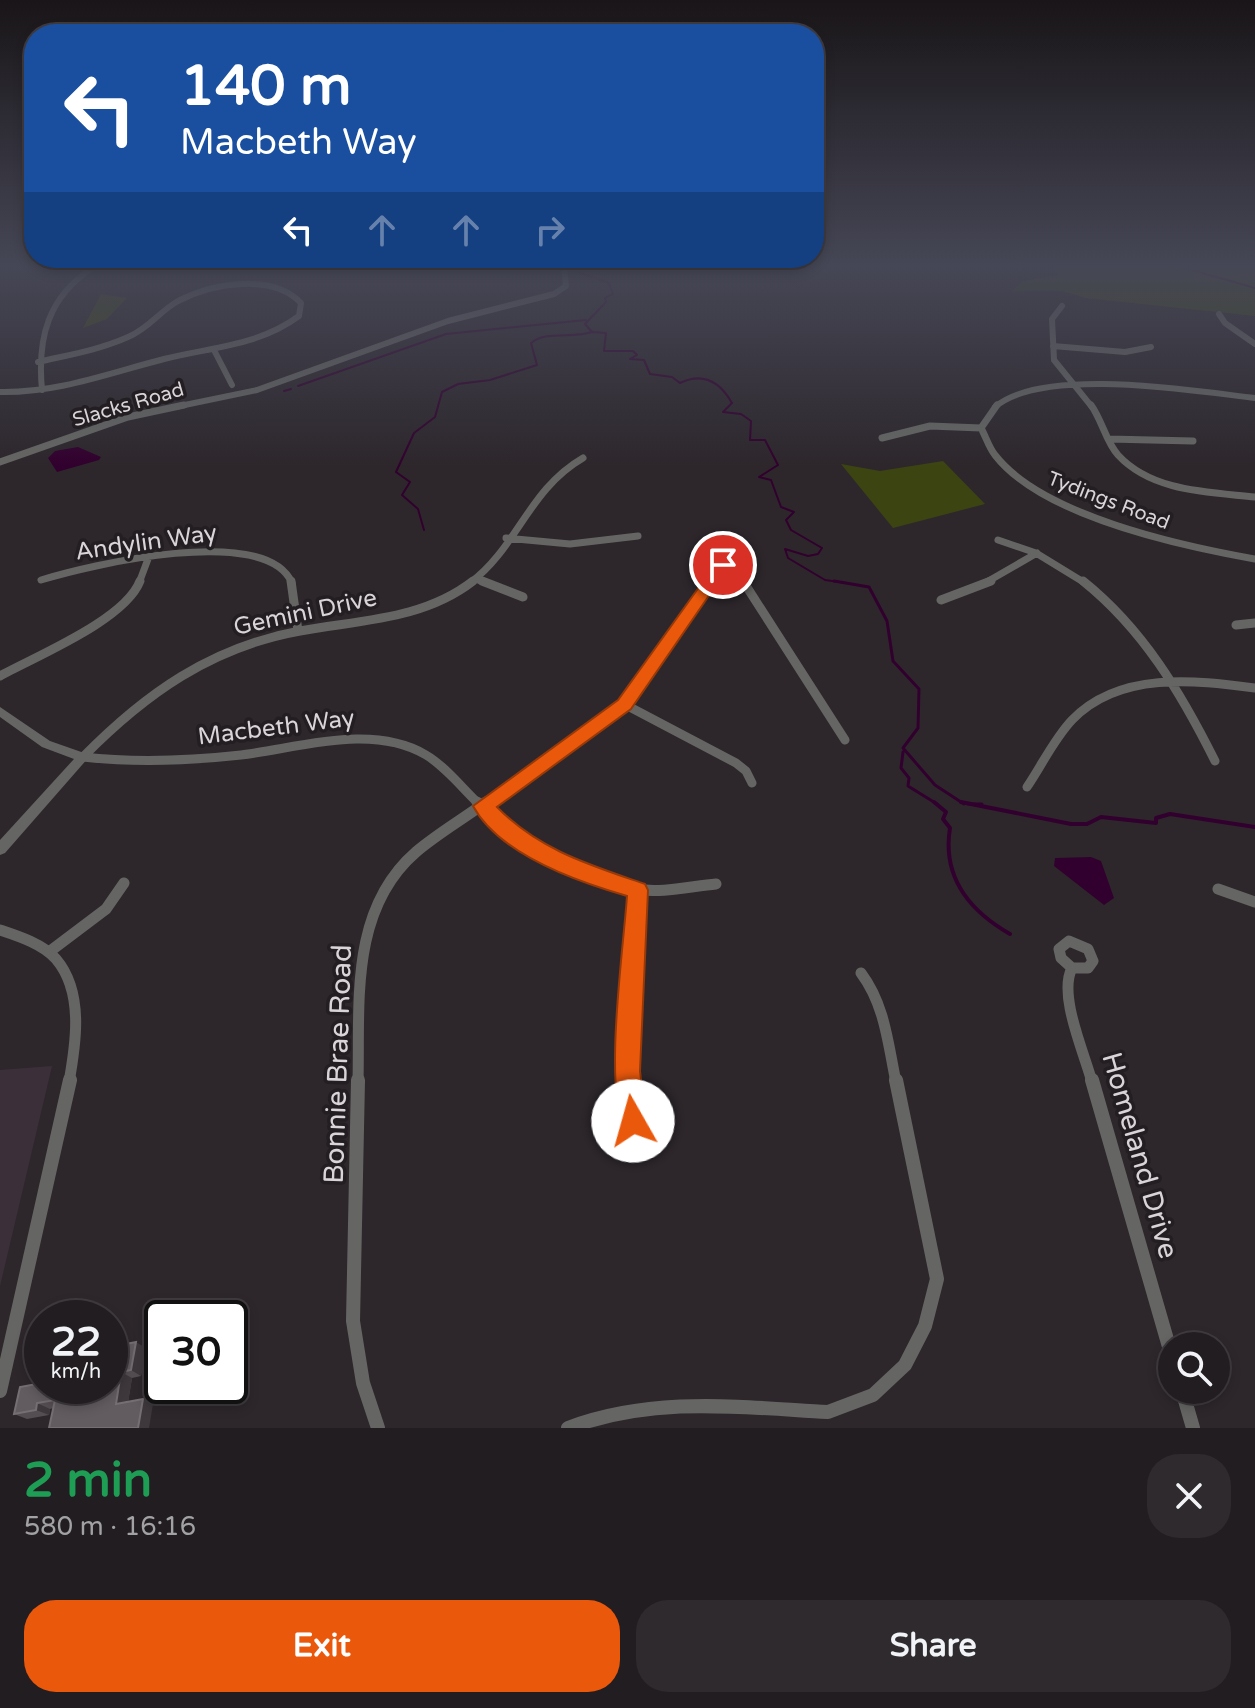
<!DOCTYPE html>
<html lang="en">
<head>
<meta charset="utf-8">
<style>
  body { margin:0; font-family:"Varela Round",sans-serif; background:#2e2a2e; color:#f1f3f6; height:100vh; display:flex; flex-direction:column; font-size:30px; white-space:nowrap }
  * { box-sizing:border-box; margin:0 }
  p { font-size:26px; color:#a2a2a5 }
  .icon { flex:none; width:44px; height:44px; fill:none; stroke:currentColor; stroke-width:2; stroke-linecap:round; stroke-linejoin:round }
  .map { position:relative; height:1428px; overflow:hidden }
  .panel { display:flex; flex-direction:column; background:#221d21; flex:1 }
  .panel>* { flex:none }
  .banner { position:absolute; left:24px; top:24px; width:800px; height:244px; border-radius:32px; box-shadow:0 4px 12px #0003,0 0 0 2px #3f3b3f; background:#1a4fa0; color:#fff; overflow:hidden }
  .buttons { position:absolute; left:1158px; top:1332px; display:grid; gap:16px }
  .buttons a { display:grid; place-items:center; width:72px; height:72px; border-radius:50%; background:#221d21; box-shadow:0 4px 12px #0003,0 0 0 2px #3f3b3f; font-size:40px }
  .speed { position:absolute; left:24px; top:1300px; display:flex; gap:16px; font-size:40px; font-weight:700; text-align:center }
  .speed>* { display:grid; place-content:center; width:104px; height:104px; border-radius:50%; background:#221d21; box-shadow:0 4px 12px #0003,0 0 0 2px #3f3b3f; line-height:1 }
  .speed small { font-size:20px; font-weight:400 }
  .speed .limit { border:4px solid #111; border-radius:12px; background:#fff; color:#111 }
  .pin { position:absolute; display:grid; place-items:center; width:68px; height:68px; color:#fff; margin:-34px; border:4px solid #fff; border-radius:50%; box-shadow:0 2px 8px #0007 }
  .me { position:absolute; width:88px; margin:-44px; rotate:353deg; stroke-linejoin:round; filter:drop-shadow(0 0 6px #0008) }
  .turn { display:flex; align-items:center; gap:28px; height:168px; padding:0 24px; font-size:36px }
  .turn .icon { width:104px; height:104px; stroke-width:2.5 }
  .turn b { display:block; font-size:56px; line-height:68px }
  .lanes { display:flex; align-items:center; height:76px; padding:0 24px; background:#0003; justify-content:center; gap:40px; direction:ltr }
  .lanes .off { opacity:.35 }
  .round { display:grid; place-items:center; flex:none; width:84px; height:84px; border-radius:32px; background:#2e2a2e }
  .headline { display:flex; align-items:center; justify-content:space-between; height:136px; padding:0 24px }
  h1 { font-size:48px; font-weight:700; line-height:60px; color:#1e9e55 }
  .cta { display:flex; gap:16px; margin-top:auto; padding:16px 24px }
  .cta a { flex:1; height:92px; border-radius:32px; background:#ea580c; color:#fff; font-size:32px; font-weight:700; line-height:92px; text-align:center }
  .cta a+a { background:#2e2a2e; color:#f1f3f6 }
  .map>svg:first-child { display:block }
  .built { fill:#3b3039 }
  .green { fill:#3c4512 }
  .water { fill:#32002e }
  .lines { fill:none; stroke-linecap:round; stroke-linejoin:round }
  .stream-far2 { stroke:#32002e; stroke-width:2 }
  .stream-far1 { stroke:#32002e; stroke-width:3 }
  .stream { stroke:#32002e; stroke-width:4 }
  .minor-far4 { stroke:#656663; stroke-width:6 }
  .minor-far3 { stroke:#656663; stroke-width:7 }
  .minor-far2 { stroke:#656663; stroke-width:9 }
  .minor-far1 { stroke:#656663; stroke-width:11 }
  .minor { stroke:#656663; stroke-width:14 }
  .tertiary { fill:#656663; fill-rule:evenodd }
  .wall { fill:#544d52 }
  .shaded-wall { fill:#3e383d }
  .building { fill:#625c60; stroke:#756e73; stroke-width:2 }
  .route { fill:#ea580c; stroke:#983908; stroke-width:2 }
  .labels { text-anchor:middle; stroke-width:7; stroke-linejoin:round; paint-order:stroke }
  .far-street-label { font-size:20px; fill:#d8d4d7; stroke:#231e22 }
  .street-label { font-size:24px; fill:#d8d4d7; stroke:#231e22 }
  .near-street-label { font-size:28px; fill:#d8d4d7; stroke:#231e22 }
</style>
</head>
<body>
<div class="map">
<svg width="1255" height="1428" viewBox="0 0 1255 1428">
  <rect width="100%" height="100%" fill="#2d272c"/>
  <path class="built" d="M52 1066 0 1286V1070Z"/>
  <path class="green" d="M1053 266H1255V316L1085 298 1063 291H1013L1022 281 1058 275Z
    M101 294 127 298 107 319 83 328Z
    M943 461 985 504 893 528 841 464 880 471Z"/>
  <path class="water" d="M78 447 101 457 99 460 57 472 48 458 55 451Z
    M1091 857 1101 861 1114 898 1104 905 1054 866 1055 858Z"/>
  <g class="lines">
    <path class="stream-far2" d="M574 266 572 270 609 283 613 294 605 298 606 302 585 324 592 332 606 333 604 351H633L637 355 630 359 644 360 650 374 672 377 680 383C703 372 720 382 732 403L723 412 741 414 751 421 750 440H765L778 465 759 477 771 480 781 507 794 512 786 520 791 530 822 548 818 554 808 556 785 549 788 558 825 580 847 583
      M1178 266 1255 288
      M298 386 446 334 586 320
      M284 391 291 389
      M424 530 418 509 402 495 410 482 396 472 414 433 435 417 442 392 458 384 490 380 537 365 531 343C547 330 572 339 592 332"/>
    <path class="stream-far1" d="M834 581 869 587 887 621 893 661 919 689 918 728 903 748 935 785 964 804
      M903 752 901 768 909 778 908 786 937 804
      M968 804H982"/>
    <path class="stream" d="M934 802 946 812 943 819 950 828C942 877 970 911 1010 934
      M961 802 1071 824H1087L1101 817 1156 823V818L1170 814 1255 827"/>
    <path class="minor-far4" d="M1062 306 1052 319 1054 360 1092 407
      M1219 314 1225 323 1255 344
      M1053 346 1125 352 1151 347
      M214 350 232 385
      M42 390C37 338 48 296 94 267
      M0 392C58 393 109 373 164 359 212 347 258 346 299 316L301 303C272 273 213 283 178 301 160 311 148 329 128 337 99 350 68 355 38 362
      M175 407 257 390 448 321 554 294 566 286 564 266
      M995 407C1043 366 1194 391 1255 398"/>
    <path class="minor-far3" d="M997 405 981 428C986 437 989 448 995 455 1042 516 1182 546 1255 559
      M1091 405C1102 420 1106 442 1118 455 1152 492 1209 492 1255 497
      M882 438 930 426 981 428
      M1109 439 1193 441
      M0 462 128 417 184 405
      M506 538 570 544 638 536
      M998 540 1036 553 1085 583
      M41 580C90 565 266 523 292 583
      M478 580 487 583
      M139 583 148 559
      M470 583C518 547 528 490 583 458
      M710 583 723 565 738 573 745 583
      M985 583 1037 553"/>
    <path class="minor-far2" d="M291 581 298 631
      M482 581 523 597
      M743 581 845 740
      M1083 581C1143 629 1181 693 1215 761
      M941 600 991 581
      M1236 625 1255 623
      M0 676C36 656 125 620 140 581
      M624 704 736 763 746 771 752 783
      M83 757C136 763 187 761 241 755 299 748 372 723 426 755 445 766 463 789 479 804
      M83 757C145 694 211 647 300 631 359 620 423 620 473 581
      M1027 787C1042 765 1054 739 1072 720 1119 671 1195 680 1255 688
      M483 804 624 704 711 581"/>
    <path class="minor-far1" d="M477 802C521 844 576 879 636 889 660 894 692 886 716 884
      M1218 889 1255 902
      M0 930C18 936 43 944 56 959 84 992 76 1043 69 1082
      M1069 941 1088 949 1093 961 1088 968H1072L1061 958 1059 949Z
      M49 952 106 909 124 883
      M1072 968C1058 995 1084 1052 1092 1082
      M861 973C885 1005 888 1044 896 1082
      M358 1082C360 1003 349 910 416 852 437 834 463 819 486 802
      M628 1082 638 890"/>
    <path class="minor" d="M358 1080 353 1321 363 1383 378 1428
      M628 1080 633 1121
      M1092 1080 1172 1357
      M1182 1390 1193 1428
      M0 1391 70 1080
      M568 1428C653 1396 739 1407 828 1412L873 1395 905 1365 925 1326 937 1279 896 1080"/>
    <path class="tertiary" d="M0 707 50 741 87 754 89 757 5 853 0 855V840L74 759 42 747 0 717Z"/>
  </g>
  <path class="wall" d="M122 1324 118 1345 146 1348 141 1376 132 1378 128 1402 143 1399 153 1404 53 1408 50 1409 49 1415 27 1419 14 1414 42 1383Z"/>
  <path class="shaded-wall" d="M111 1318 122 1324 117 1353 110 1350V1325Z
    M136 1342 146 1348 141 1376 131 1370Z
    M121 1372 132 1378 127 1409 116 1404Z
    M143 1399 153 1404 149 1428H138Z
    M37 1403 50 1409 49 1415 36 1410Z"/>
  <path class="building" d="M136 1342 131 1370 121 1372 116 1404 143 1399 138 1428H49L55 1400 37 1403 36 1410 14 1414 20 1387 42 1383V1386H110V1347Z"/>
  <linearGradient id="sky" x2="0" y2="1"><stop stop-color="#191518"/><stop offset="0.57" stop-color="#464756"/><stop offset="1" stop-color="#464756" stop-opacity="0"/></linearGradient>
  <rect width="1255" height="466" fill="url(#sky)"/>
  <path class="route" d="M717 562 730 565 631 709 497 807C539 850 590 865 645 884L648 890 640 1071 646 1121 642 1130 633 1134 624 1130C604 1082 623 953 627 896 578 882 499 854 473 806L618 700Z"/>
  <g class="labels">
    <g class="far-street-label">
      <text transform="translate(128 404) rotate(-16)" y="7">Slacks Road</text>
      <text transform="translate(1109 500) rotate(21)" y="7">Tydings Road</text>
    </g>
    <g class="street-label">
      <text transform="translate(146 542) rotate(-8)" y="8">Andylin Way</text>
      <text transform="translate(305 612) rotate(-12)" y="8">Gemini Drive</text>
      <text transform="translate(276 727) rotate(-7)" y="8">Macbeth Way</text>
    </g>
    <g class="near-street-label">
      <text transform="translate(337 1064) rotate(-88)" y="10">Bonnie Brae Road</text>
      <text transform="translate(1141 1155) rotate(74)" y="10">Homeland Drive</text>
    </g>
  </g>
</svg>
<div class="buttons">
<a><svg class="icon" aria-label="search" viewBox="0 0 24 24"><circle cx="10" cy="10" r="6"/><path d="M15 15l6 6"/></svg></a>
</div>
<div class="speed"><div>22<small>km/h</small></div><div class="limit">30</div></div>
<div class="pin" style="left:723px;top:565px;background:#d93025"><svg class="icon" aria-label="arrive" viewBox="0 0 24 24"><path d="M6 21V4h12l-3 4 3 4H6"/></svg></div>
<svg class="me" style="left:633px;top:1121px" viewBox="-20 -20 40 40"><circle r="19" fill="#fff"/><path d="M0-13L10 11 0 6-10 11z" fill="#ea580c"/></svg>
<div class="banner">
<div class="turn"><svg class="icon" aria-label="left" viewBox="0 0 24 24"><path d="M17 20v-9H6M10 6l-5 5 5 5"/></svg><div><b>140 m</b>Macbeth Way</div></div>
<div class="lanes"><svg class="icon" aria-label="left" viewBox="0 0 24 24"><path d="M17 20v-9H6M10 6l-5 5 5 5"/></svg><svg class="icon off" aria-label="ahead" viewBox="0 0 24 24"><path d="M12 20V5M6 11l6-6 6 6"/></svg><svg class="icon off" aria-label="ahead" viewBox="0 0 24 24"><path d="M12 20V5M6 11l6-6 6 6"/></svg><svg class="icon off" aria-label="right" viewBox="0 0 24 24"><path d="M7 20v-9h11M14 6l5 5-5 5"/></svg></div>
</div>
</div>
<section class="panel">
<div class="headline"><div><h1>2 min</h1><p>580 m · 16:16</p></div><a class="round"><svg class="icon" aria-label="close" viewBox="0 0 24 24"><path d="M6 6l12 12M18 6L6 18"/></svg></a></div>
<div class="cta"><a>Exit</a><a>Share</a></div>
</section>
</body>
</html>
